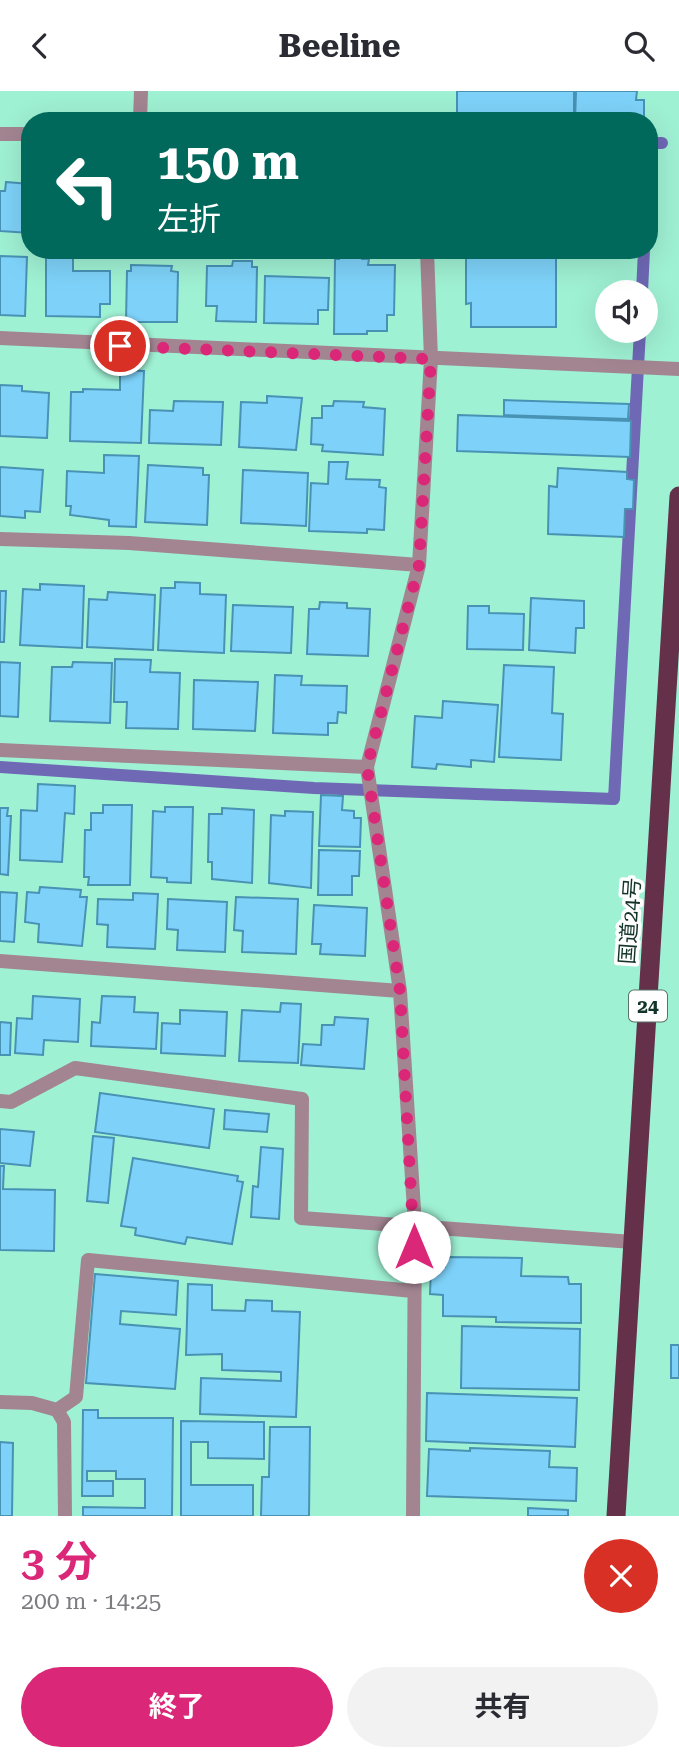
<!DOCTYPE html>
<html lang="ja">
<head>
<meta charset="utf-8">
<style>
  body { margin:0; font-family:"Roboto Serif","Noto Sans JP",serif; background:#f2f2f3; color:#2b2b33; height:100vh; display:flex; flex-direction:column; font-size:26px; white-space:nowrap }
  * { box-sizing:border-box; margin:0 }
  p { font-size:23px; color:#7c7c81 }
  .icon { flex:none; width:38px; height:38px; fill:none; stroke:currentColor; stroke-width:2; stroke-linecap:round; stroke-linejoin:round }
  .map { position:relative; height:1425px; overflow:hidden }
  .drawer { display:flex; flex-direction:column; background:#fff; flex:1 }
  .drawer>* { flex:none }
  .hud { position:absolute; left:21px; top:21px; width:637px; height:147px; border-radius:28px; box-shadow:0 7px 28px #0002; background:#00695c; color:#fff; overflow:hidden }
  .buttons { position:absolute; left:595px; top:189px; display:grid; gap:14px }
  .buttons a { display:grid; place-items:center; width:63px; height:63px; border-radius:50%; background:#fff; box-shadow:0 7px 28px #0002; font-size:35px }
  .pin { position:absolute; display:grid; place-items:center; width:60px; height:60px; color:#fff; margin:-30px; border:4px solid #fff; border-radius:50%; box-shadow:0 2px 7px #0007 }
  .me { position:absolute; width:77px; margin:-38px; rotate:0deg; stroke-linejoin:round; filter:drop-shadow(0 0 5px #0008) }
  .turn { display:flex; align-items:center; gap:24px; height:147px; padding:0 21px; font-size:32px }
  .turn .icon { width:91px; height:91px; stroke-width:2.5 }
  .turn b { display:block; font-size:49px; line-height:60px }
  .round { display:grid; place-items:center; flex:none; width:74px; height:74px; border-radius:37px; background:#f2f2f3 }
  .overview { display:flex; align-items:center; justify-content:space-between; height:119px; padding:0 21px }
  h1 { font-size:42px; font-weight:700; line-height:52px; color:#db2777 }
  .button { display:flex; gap:14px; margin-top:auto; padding:14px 21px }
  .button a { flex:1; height:80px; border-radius:42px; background:#db2777; color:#fff; font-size:28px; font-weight:700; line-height:80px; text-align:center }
  .button a+a { background:#f2f2f3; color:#2b2b33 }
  header { display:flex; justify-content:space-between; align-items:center; height:91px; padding:0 21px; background:#fff; font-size:32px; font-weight:700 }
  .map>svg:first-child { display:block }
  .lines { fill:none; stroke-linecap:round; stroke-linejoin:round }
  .stream { stroke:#6e68b5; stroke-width:12 }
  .building { fill:#7ed2f9; stroke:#4892b4; stroke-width:2 }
  .minor { stroke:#a38592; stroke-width:14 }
  .trunk { stroke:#64304a; stroke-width:19 }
  .route { stroke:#db2777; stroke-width:12; stroke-dasharray:0 21.6 }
  .labels { text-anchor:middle; stroke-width:7; stroke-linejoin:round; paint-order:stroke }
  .shield { fill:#fefefe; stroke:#597169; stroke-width:2 }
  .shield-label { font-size:19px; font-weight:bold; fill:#123429 }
  .street-label { font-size:21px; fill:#123429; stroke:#fefefe }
</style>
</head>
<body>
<header><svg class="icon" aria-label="back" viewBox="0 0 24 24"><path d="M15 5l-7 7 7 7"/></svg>Beeline<svg class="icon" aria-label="search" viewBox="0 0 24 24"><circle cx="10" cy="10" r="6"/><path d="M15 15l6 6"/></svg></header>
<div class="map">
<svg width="679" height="1425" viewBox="0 0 679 1425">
  <rect width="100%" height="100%" fill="#9ff1d4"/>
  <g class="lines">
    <path class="stream" d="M649 69 650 52H662
      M642 201 644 159
      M0 676 314 697 614 708 640 240"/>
  </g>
  <path class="building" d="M457 0H574V30H457Z
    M576 0H637L636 9H644V30H575Z
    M6 91 30 93V142L0 140V100H5Z
    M46 159H73V180H110V213H100V226L46 225Z
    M466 159H556V236H471V212L466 213Z
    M339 162 362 163V168H369L368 174H395L394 224H387V240H367V243H334L335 168H339Z
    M0 165 27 166 25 225 0 224Z
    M233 170H252V176H257L256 231 216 230 217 215H206L207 175H232Z
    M131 174 172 175 171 180 178 181 177 231H126L127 180H131Z
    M265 185 329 187 328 219H318V233L264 232Z
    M120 279 144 280 141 352 70 350 71 301H83V298L120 299Z
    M0 294 22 295V300L49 302 47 347 0 345Z
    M267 305 302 307 296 359 239 356 241 311 267 312Z
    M504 309 629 313 628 328 504 324Z
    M174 310 223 311 221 354 149 352 150 319 173 320Z
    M334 310 364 311 363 316 385 318 383 364 322 360 323 354 311 353 312 327H322V315H333Z
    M458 324 631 330 630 366 457 360Z
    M104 364 139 365 136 436 109 435V429L70 424 71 415H66L67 380 104 382Z
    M329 371H348L346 388 380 389 379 396 386 397 384 439 367 438V442L309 440 311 392 328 393Z
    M148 374 203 377V384H209L207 434 145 431Z
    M0 376 43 379 40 421 25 420V427L0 425Z
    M558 377 627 381V388L634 389 633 418H625L624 446 548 443 549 395 557 396Z
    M243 379 308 382 306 435 241 432Z
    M175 491 200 492V503L226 504 224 562 158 559 161 497H175Z
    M40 493 84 495 82 557 20 554 23 498 40 499Z
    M0 500H6L4 551H0Z
    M108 501 155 504 153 559 87 556 89 508 107 509Z
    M531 507 584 510V537H576L575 562 529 559Z
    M320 511 347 512V517L370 518 368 565 307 563 309 518H319Z
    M233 514 293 516 291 562 231 560Z
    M468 515H489V522L524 523 523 559 467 558Z
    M115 568 151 569 150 581 180 582 178 638 126 637 127 611H114Z
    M0 571 20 572 18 626 0 625Z
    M73 571 112 572 110 632 50 630 52 576H72Z
    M504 574 554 576 552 622 563 623 561 669 499 666Z
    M275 584 302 585 301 594 347 595 346 622 338 621 337 632H328V644L273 642Z
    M194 589 258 591 255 640 193 638Z
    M443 610 498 614 494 671 471 669V676L437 673 436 678 412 676 415 625 442 627Z
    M38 693 75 695 74 723 65 722 62 771 20 769 21 719 37 720Z
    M321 704 343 705 342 719 354 720V727H361L360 756 319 755Z
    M103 714H132L130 794H88L89 786H84L85 739H91V722H103Z
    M165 716H193L191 792 167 791V787L151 786 153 720 165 721Z
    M0 717H8L7 725H11L8 784 0 783Z
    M222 717 254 719 252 792 212 788V771H208L209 723H222Z
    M285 720 313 721 311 797 269 792 271 724 285 725Z
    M319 759 360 760 359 785H352V804H318Z
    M40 796 81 799 80 806H87L82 855 38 851 39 833 25 831 27 801 39 802Z
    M0 801 17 802 14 851 0 850Z
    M133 802 158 803 155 858 107 856 108 834 97 833 98 808 133 809Z
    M236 806 298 808 296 863 242 861 243 840 234 839Z
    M168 808 227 811 225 861 177 859 178 839 167 838Z
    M314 814 367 817 365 865 320 863 321 853H312Z
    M33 905 80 908 78 951 44 949 43 964 15 962 17 927 32 928Z
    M102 905 135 906 134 921 158 922 156 958 91 955 92 931 100 932Z
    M281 912 301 913 298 972 239 970 242 919 280 921Z
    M180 919 227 921 225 965 161 962 162 932 180 933Z
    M335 926 368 928 364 978 301 974 303 953 321 954 322 934H334Z
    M0 931 11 932 10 964H0Z
    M100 1002 214 1018 209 1057 95 1041Z
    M225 1019 269 1023 267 1041 224 1038Z
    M0 1038 34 1041 30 1075 0 1072Z
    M93 1045 114 1047 108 1112 87 1110Z
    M261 1056 283 1058 279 1128 251 1126 253 1095 258 1096Z
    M133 1067 238 1085 237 1090 243 1091 232 1153 187 1146 185 1153 135 1144 136 1137 121 1135Z
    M0 1075H4L3 1098 55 1099 54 1160 0 1159Z
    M445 1166 522 1167 521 1185 568 1186 569 1193H581V1232L496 1231V1226L443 1225V1204L430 1203 431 1176H445Z
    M95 1183 178 1190 176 1224 121 1220 120 1233 180 1238 175 1298 86 1292Z
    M188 1193 212 1194V1219L245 1220 246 1209 272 1210V1220L300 1221 296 1326 200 1323 201 1287 281 1290V1281L222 1279V1263L186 1264Z
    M462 1235 580 1238 579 1299 461 1297Z
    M671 1254H679V1287H671Z
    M427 1302 577 1307 575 1356 426 1350Z
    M83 1319H98V1327H173L172 1425H83V1416L145 1417V1388H116V1380H87V1390H113V1405H82Z
    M181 1330 264 1331V1368L208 1367V1351H191V1394H253V1425H181Z
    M270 1336H310L309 1425H261L262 1386H269Z
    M0 1351 13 1352 12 1425H0Z
    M470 1357 550 1360 549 1376 577 1377 576 1410 427 1405 429 1358 470 1360Z
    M528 1417 568 1419V1425H528Z"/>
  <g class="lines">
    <path class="minor" d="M140 30 141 0
      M0 43H30
      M0 247 679 278
      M0 448 129 452 419 474
      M0 659 367 676
      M0 870 400 900
      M0 1010 11 1011 75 977 302 1008 301 1127 633 1151
      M0 1311 32 1312 57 1319 64 1331 65 1425
      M57 1319 76 1306 88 1169 413 1200
      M413 1425 415 1134 400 900 367 676 419 474 431 268 427 159"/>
    <path class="trunk" d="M616 1425 679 405"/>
  </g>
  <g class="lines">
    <path class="route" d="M120 255 431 268 419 474 367 676 400 900 414 1156"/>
  </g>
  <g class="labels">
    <rect class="shield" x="629" y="899.5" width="38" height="31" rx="5"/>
    <g class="shield-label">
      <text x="648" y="922">24</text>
    </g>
    <g class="street-label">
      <text transform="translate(630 830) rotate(-86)" y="7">国道24号</text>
    </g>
  </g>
</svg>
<div class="buttons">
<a><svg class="icon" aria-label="sound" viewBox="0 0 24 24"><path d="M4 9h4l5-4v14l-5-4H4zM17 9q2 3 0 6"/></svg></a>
</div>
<div class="pin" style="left:120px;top:255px;background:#d93025"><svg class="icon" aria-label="arrive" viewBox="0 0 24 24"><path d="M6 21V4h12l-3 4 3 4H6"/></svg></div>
<svg class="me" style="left:414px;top:1156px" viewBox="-20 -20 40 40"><circle r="19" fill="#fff"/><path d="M0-13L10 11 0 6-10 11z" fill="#db2777"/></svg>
<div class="hud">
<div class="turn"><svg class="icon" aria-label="left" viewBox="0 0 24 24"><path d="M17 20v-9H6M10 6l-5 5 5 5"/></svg><div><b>150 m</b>左折</div></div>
</div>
</div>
<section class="drawer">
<div class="overview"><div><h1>3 分</h1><p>200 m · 14:25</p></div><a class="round" style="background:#d93025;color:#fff"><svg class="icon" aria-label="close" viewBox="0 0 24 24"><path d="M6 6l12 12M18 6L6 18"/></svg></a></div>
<div class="button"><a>終了</a><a>共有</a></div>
</section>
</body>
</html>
